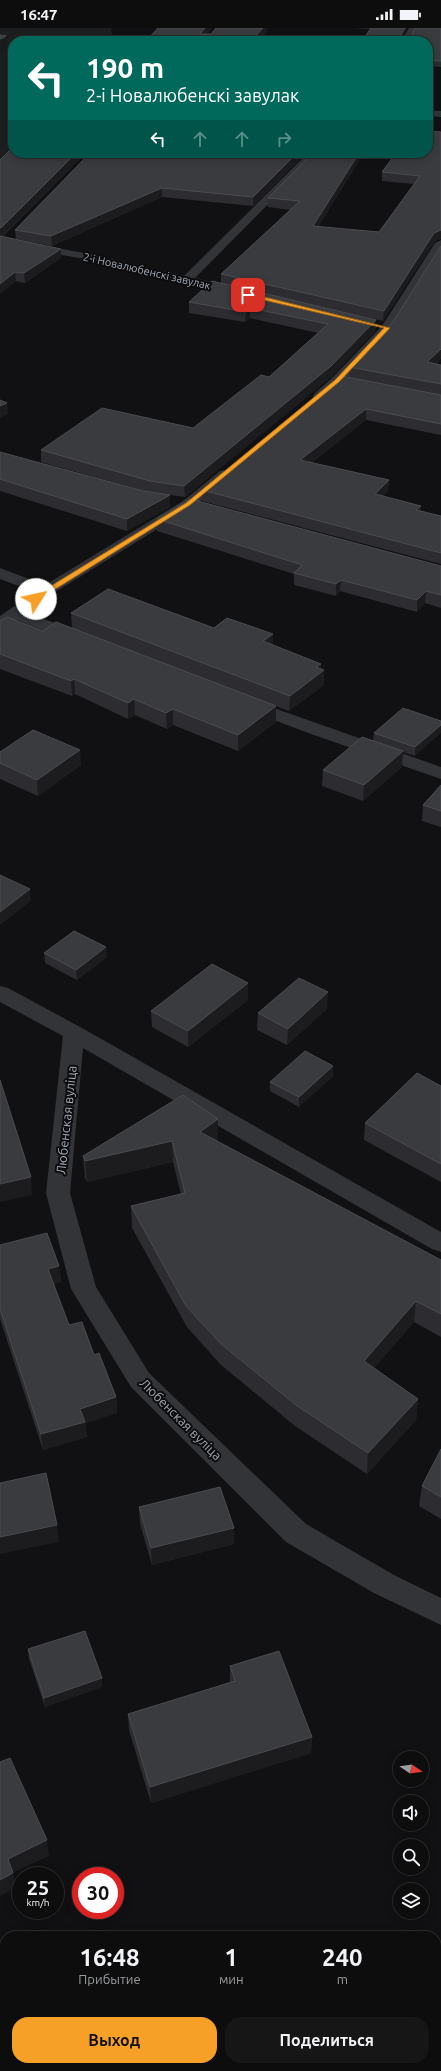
<!DOCTYPE html>
<html lang="ru">
<head>
<meta charset="utf-8">
<style>
  body { margin:0; font-family:Ubuntu,sans-serif; background:#161617; color:#f1f3f6; height:100vh; display:flex; flex-direction:column; font-size:15px; white-space:nowrap }
  * { box-sizing:border-box; margin:0 }
  p { font-size:13px; color:#9a9c9e }
  .icon { flex:none; width:22px; height:22px; fill:none; stroke:currentColor; stroke-width:2; stroke-linecap:round; stroke-linejoin:round }
  .map { position:relative; flex:1; overflow:hidden }
  .panel { position:absolute; left:0px; top:1903px; width:441px; height:140px; display:flex; flex-direction:column; background:#0d0d0e; border-radius:16px 16px 0 0; box-shadow:0 2px 10px #0003,0 0 0 1px #2d2d2e }
  .panel>* { flex:none }
  .guide { position:absolute; left:8px; top:8px; width:425px; height:122px; border-radius:16px; box-shadow:0 2px 10px #0003,0 0 0 1px #2d2d2e; background:#00695c; color:#fff; overflow:hidden }
  .needle { width:26px; rotate:103deg }
  .buttons { position:absolute; left:393px; top:1723px; display:grid; gap:8px }
  .buttons a { display:grid; place-items:center; width:36px; height:36px; border-radius:50%; background:#0d0d0e; box-shadow:0 2px 10px #0003,0 0 0 1px #2d2d2e; font-size:20px }
  .speed { position:absolute; left:12px; top:1839px; display:flex; gap:8px; font-size:20px; font-weight:700; text-align:center }
  .speed>* { display:grid; place-content:center; width:52px; height:52px; border-radius:50%; background:#0d0d0e; box-shadow:0 2px 10px #0003,0 0 0 1px #2d2d2e; line-height:1 }
  .speed small { font-size:10px; font-weight:400 }
  .speed .limit { border:6px solid #d22; background:#fff; color:#111 }
  .pin { position:absolute; display:grid; place-items:center; width:34px; height:34px; color:#fff; margin:-17px; border-radius:8px; box-shadow:0 2px 6px #0006 }
  .me { position:absolute; width:44px; margin:-22px; rotate:55deg; stroke-linejoin:round; filter:drop-shadow(0 0 3px #0008) }
  .turn { display:flex; align-items:center; gap:14px; height:84px; padding:0 12px; font-size:18px }
  .turn .icon { width:52px; height:52px; stroke-width:2.5 }
  .turn b { display:block; font-size:28px; line-height:34px }
  .lanes { display:flex; align-items:center; height:38px; padding:0 12px; background:#0003; justify-content:center; gap:20px; direction:ltr }
  .lanes .off { opacity:.35 }
  .eta { display:flex; justify-content:space-evenly; align-items:center; height:68px; text-align:center }
  .eta b { font-size:24px; font-weight:700; line-height:28px }
  .cta { display:flex; gap:8px; margin-top:auto; padding:8px 12px }
  .cta a { flex:1; height:46px; border-radius:16px; background:#f6a027; color:#111; font-size:16px; font-weight:700; line-height:46px; text-align:center }
  .cta a+a { background:#161617; color:#f1f3f6 }
  .status { display:flex; justify-content:space-between; align-items:center; height:28px; padding:0 20px; background:#0d0d0e; direction:ltr }
  .status svg { height:11px; fill:currentColor }
  .map>svg:first-child { display:block }
  .built { fill:#1d1e20 }
  .lines { fill:none; stroke-linecap:round; stroke-linejoin:round }
  .minor { fill:#323438; fill-rule:evenodd }
  .wall { fill:#2d2d31 }
  .shaded-wall { fill:#1c1c1f }
  .building { fill:#393b3f; stroke:#4a4c51 }
  .route { fill:#f6a027; stroke:#a06819 }
  .labels { text-anchor:middle; stroke-width:4; stroke-linejoin:round; paint-order:stroke }
  .far-street-label { font-size:11px; fill:#a2a9b4; stroke:#0c0c0e }
  .street-label { font-size:13px; fill:#a2a9b4; stroke:#0c0c0e }
</style>
</head>
<body>
<div class="status"><b>16:47</b><svg viewBox="0 0 49 12"><path d="M0 12V9h3v3zM5 12V6h3v6zM10 12V3h3v9zM15 12V0h3v12zM26 1h20v11H26zM47 4h2v5h-2z"/></svg></div>
<div class="map">
<svg width="441" height="2043" viewBox="0 0 441 2043">
  <rect width="100%" height="100%" fill="#111113"/>
  <path class="built" d="M0 0H111L113 13H13V125L0 140Z"/>
  <g class="lines">
    <path class="minor" d="M409 0H417L409 13H401Z
      M428 82 441 83V89L428 88Z
      M308 125H319L195 250 241 261 243 264 241 267 237 268 90 232 0 216V210L90 226 184 248Z
      M441 212V224L391 303 342 356 325 371H315L313 368 315 365 332 350 382 298 435 215Z
      M225 442 230 443 232 446 230 449 193 479 52 566 28 585 82 605 84 609 82 613 76 614 70 613 17 592 0 600V588L35 564 0 551V540L45 557 183 473 220 443Z
      M248 671 441 739V751L311 706 242 680 239 676 242 672Z
      M0 958 8 960 82 1000 441 1204V1224L432 1221 83 1020 70 1165 96 1259 149 1345 306 1496 394 1547 441 1570V1597L374 1565 286 1514 131 1359 71 1261 46 1165 63 1008 0 974Z"/>
  </g>
  <path class="wall" d="M355 0H407L403 8H411L441 0V39L428 38V13H362L370 1Z
    M13 125H86L2 209 61 221V230L25 255 16 253 0 266V132Z
    M90 125H306L253 178 162 169 52 218 16 211 15 202Z
    M313 125H364L318 199 379 204 414 156 382 153V144L428 125 434 214 383 293 292 272 376 292 375 303 331 349 185 469 170 467V479L127 503 0 463V424L144 463 41 434V422L193 400 269 349 318 305 250 290 245 294 189 285V274L221 255V246L291 182 268 179V170Z
    M441 218V330L436 336 441 337V407L366 392 311 435 389 452 388 463 383 468 421 478V483L441 488V536L202 473V462L349 350V339L393 294Z
    M157 491 441 538V580L425 575 417 584 340 563 336 568 294 557V546L157 503Z
    M71 585 273 606V617L321 640 324 657 289 683 276 678V694L238 723 173 697 167 701 135 687 128 691 75 666 72 668 0 641V593L43 603 72 600Z
    M441 693 415 728 403 724 402 739 363 773 322 758 323 742 373 713 374 705Z
    M0 724 81 737 38 768 0 751Z
    M441 757V799L422 793 423 777Z
    M44 925 107 929 77 952 45 935Z
    M248 972 188 1019 152 999 151 983Z
    M327 981 287 1017 257 1002 258 985Z
    M333 1048 299 1079 270 1063V1054Z
    M441 1058V1154L364 1112 365 1095Z
    M183 1067 218 1112 216 1113 441 1232V1309L414 1294 374 1340 418 1371 416 1392 367 1446 295 1398 221 1337 187 1299 132 1200 131 1178 181 1166 173 1134 87 1154 85 1150 83 1128Z
    M0 1217 59 1238 61 1254 53 1256 69 1297 94 1327 116 1369 117 1385 85 1395 87 1409 43 1422 0 1291Z
    M441 1421V1491L419 1478 422 1458Z
    M139 1479 234 1516 152 1537 140 1496Z
    M28 1621 102 1659 45 1679 29 1631Z
    M230 1638 312 1709 311 1725 151 1775 129 1702 128 1686 230 1655Z"/>
  <path class="shaded-wall" d="M205 0H212L201 13 200 6Z
    M263 0H267V4L258 13H251Z
    M405 0H407L401 13 400 8Z
    M6 8 7 20 0 24V11Z
    M76 125H86L2 208 0 209V200Z
    M297 125H306L253 178V169Z
    M359 125H364L313 208V198Z
    M162 160V169L52 218 51 208Z
    M441 202V211L434 214 383 293 384 283 434 205Z
    M61 221V230L25 255 24 245Z
    M15 244 16 253 0 266V256Z
    M250 280V290L245 294 246 284Z
    M376 292 375 303 331 349 185 469 184 458Z
    M441 321V330L426 345 427 334Z
    M7 375 8 386 0 390V378Z
    M366 381V392L300 443V432Z
    M389 452 388 463 374 477 375 466Z
    M170 467V479L127 503V491Z
    M421 478 420 489 416 482Z
    M341 552 340 563 336 568V556Z
    M426 563 425 575 417 584V572Z
    M273 606V621L263 613Z
    M321 636V644L324 642V657L289 683 290 668 316 639Z
    M74 651 75 666 72 668 71 653Z
    M134 671 135 687 128 691V675Z
    M276 678V694L238 723V707Z
    M173 681V697L167 701 166 685Z
    M441 697V705L415 728V719Z
    M80 722 81 737 38 768 37 752Z
    M403 723 402 739 363 773 364 757Z
    M30 861 31 873 0 897V884Z
    M106 919 107 929 77 952 76 942Z
    M248 955V972L188 1019V1003Z
    M328 964 327 981 287 1017 288 1001Z
    M333 1038V1048L299 1079V1069Z
    M218 1091V1112L200 1125V1104Z
    M172 1113 173 1134 87 1154 85 1133Z
    M31 1149 32 1167 0 1174V1156Z
    M59 1238 61 1254 49 1257 48 1241Z
    M416 1273 414 1294 362 1354 364 1333Z
    M116 1369 117 1385 85 1395 87 1409 43 1422 41 1406 80 1381Z
    M418 1371 416 1392 367 1446 368 1425Z
    M57 1497 59 1514 0 1526V1509Z
    M234 1500V1516L152 1537 151 1520Z
    M102 1650V1659L45 1679 44 1670Z
    M312 1709 311 1725 151 1775 150 1759Z
    M47 1812 49 1828 10 1846 8 1831Z
    M13 1845 16 1860 0 1868V1852Z"/>
  <path class="building" d="M158 0H205L200 6H211L216 0H263L251 13H146Z
    M371 0H405L400 8H411L415 0H441V33L428 32V13H362Z
    M0 7 6 8 0 11Z
    M428 103 441 104V202L434 205 384 283 221 246 300 173 268 170 313 125H359L313 198 379 204 420 148 382 144 396 125H428Z
    M13 119V125H76L2 199 0 200V132Z
    M90 125H297L253 169 162 160 51 208 15 202Z
    M0 208 61 221 24 245 15 244 0 256Z
    M441 218V321L427 334 441 337V356L349 339 393 294Z
    M212 253 376 292 331 338 184 458 150 453 41 422 102 380 193 400 261 347 269 349 328 296 250 280 246 284 189 274Z
    M341 348 441 367V396L366 381 300 432 389 452 375 466 421 478 416 482 441 488V525L202 462Z
    M0 372 7 375 0 378Z
    M0 424 143 463 170 467 127 491 0 451Z
    M190 471 441 538V567L426 563 417 572 341 552 336 556 294 545 302 537 157 491Z
    M108 561 214 600 227 590 273 606 263 613 321 636 316 639 324 642 290 668 71 585Z
    M7 589 43 603 56 594 276 678 238 707 173 681 166 685 134 671 128 675 74 651 71 653 0 626V593Z
    M403 680 441 693V697L415 719 374 705Z
    M33 702 80 722 37 752 0 735V724Z
    M362 709 403 723 364 757 323 742Z
    M441 757V783L423 777Z
    M0 847 30 861 0 884Z
    M74 903 106 919 76 942 44 925Z
    M212 936 248 955 188 1003 151 983Z
    M299 950 328 964 288 1001 258 985Z
    M305 1023 333 1038 299 1069 270 1054Z
    M417 1045 441 1058V1136L365 1095Z
    M0 1052 31 1149 0 1156Z
    M183 1067 218 1091 200 1104 441 1232V1286L416 1273 364 1333 418 1371 368 1425 296 1377 221 1316 186 1278 131 1178 185 1165 172 1113 85 1133 83 1128Z
    M47 1205 59 1238 48 1241 69 1297 82 1294 94 1327 99 1325 116 1369 80 1381 85 1394 41 1406 0 1281V1217Z
    M441 1421V1469L422 1458Z
    M46 1445 57 1497 0 1509V1455Z
    M220 1459 234 1500 151 1520 139 1479Z
    M85 1603 102 1650 44 1670 28 1621Z
    M279 1623 312 1709 150 1759 128 1686 235 1653 230 1638Z
    M10 1730 47 1812 8 1831 13 1845 0 1852V1734Z"/>
  <path class="route" d="M248 265 390 300 339 354 190 477 38 572H33V569L186 475 335 352 384 300 247 268Z"/>
  <g class="labels">
    <g class="far-street-label">
      <text transform="translate(147 243) rotate(13)" y="4">2-і Новалюбенскі завулак</text>
    </g>
    <g class="street-label">
      <text transform="translate(66 1092) rotate(-84)" y="5">Любенская вуліца</text>
      <text transform="translate(181 1391) rotate(45)" y="5">Любенская вуліца</text>
    </g>
  </g>
</svg>
<div class="buttons">
<a><svg class="needle" viewBox="-14 -14 28 28"><path d="M0-13l5 13h-10z" fill="#e53935"/><path d="M0 13l5-13h-10z" fill="#9a9c9e"/></svg></a>
<a><svg class="icon" aria-label="sound" viewBox="0 0 24 24"><path d="M4 9h4l5-4v14l-5-4H4zM17 9q2 3 0 6"/></svg></a>
<a><svg class="icon" aria-label="search" viewBox="0 0 24 24"><circle cx="10" cy="10" r="6"/><path d="M15 15l6 6"/></svg></a>
<a><svg class="icon" aria-label="layers" viewBox="0 0 24 24"><path d="M12 4l9 5-9 5-9-5zM3 14l9 5 9-5"/></svg></a>
</div>
<div class="speed"><div>25<small>km/h</small></div><div class="limit">30</div></div>
<div class="pin" style="left:248px;top:267px;background:#d93025"><svg class="icon" aria-label="arrive" viewBox="0 0 24 24"><path d="M6 21V4h12l-3 4 3 4H6"/></svg></div>
<svg class="me" style="left:36px;top:571px" viewBox="-20 -20 40 40"><circle r="19" fill="#fff"/><path d="M0-13L10 11 0 6-10 11z" fill="#f6a027"/></svg>
<div class="guide">
<div class="turn"><svg class="icon" aria-label="left" viewBox="0 0 24 24"><path d="M17 20v-9H6M10 6l-5 5 5 5"/></svg><div><b>190 m</b>2-і Новалюбенскі завулак</div></div>
<div class="lanes"><svg class="icon" aria-label="left" viewBox="0 0 24 24"><path d="M17 20v-9H6M10 6l-5 5 5 5"/></svg><svg class="icon off" aria-label="ahead" viewBox="0 0 24 24"><path d="M12 20V5M6 11l6-6 6 6"/></svg><svg class="icon off" aria-label="ahead" viewBox="0 0 24 24"><path d="M12 20V5M6 11l6-6 6 6"/></svg><svg class="icon off" aria-label="right" viewBox="0 0 24 24"><path d="M7 20v-9h11M14 6l5 5-5 5"/></svg></div>
</div>
<section class="panel">
<div class="eta">
<div><b>16:48</b><p>Прибытие</p></div>
<div><b>1</b><p>мин</p></div>
<div><b>240</b><p>m</p></div>
</div>
<div class="cta"><a>Выход</a><a>Поделиться</a></div>
</section>
</div>
</body>
</html>
